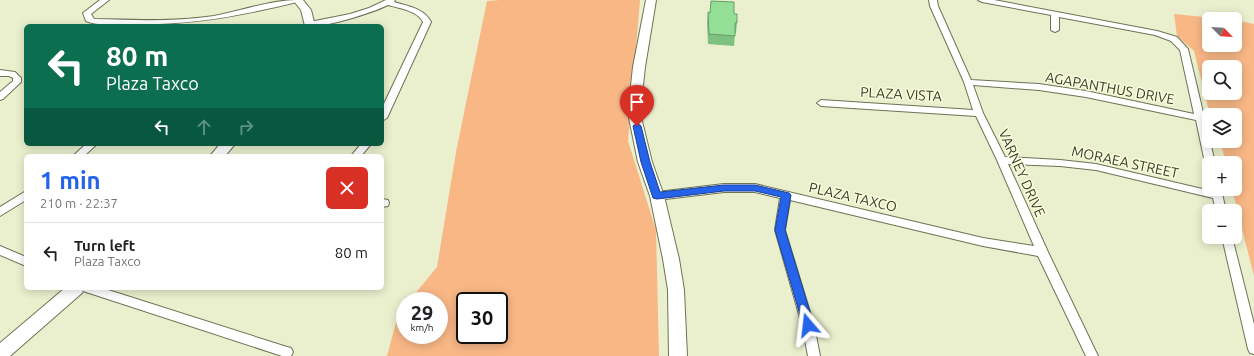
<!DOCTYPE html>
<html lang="en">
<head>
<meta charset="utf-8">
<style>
  body { margin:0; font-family:Ubuntu,sans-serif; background:#f6f6f6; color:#202124; height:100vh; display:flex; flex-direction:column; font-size:15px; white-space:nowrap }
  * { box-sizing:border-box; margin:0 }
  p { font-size:13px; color:#757577 }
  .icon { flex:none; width:22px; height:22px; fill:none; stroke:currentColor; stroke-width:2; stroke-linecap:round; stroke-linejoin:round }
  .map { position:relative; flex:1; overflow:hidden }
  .sheet { position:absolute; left:24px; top:154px; width:360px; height:136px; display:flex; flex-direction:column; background:#fff; border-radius:6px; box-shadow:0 2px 10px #0003 }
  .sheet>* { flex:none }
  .banner { position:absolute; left:24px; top:24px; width:360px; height:122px; border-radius:6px; box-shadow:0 2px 10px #0003; background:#0b6e4f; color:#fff; overflow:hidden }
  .needle { width:26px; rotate:114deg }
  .tools { position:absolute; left:1202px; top:12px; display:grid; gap:8px }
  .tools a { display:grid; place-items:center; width:40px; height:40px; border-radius:6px; background:#fff; box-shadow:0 2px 10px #0003; font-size:20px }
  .speed { position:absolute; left:396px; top:292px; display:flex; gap:8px; font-size:20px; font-weight:700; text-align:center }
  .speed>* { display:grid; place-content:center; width:52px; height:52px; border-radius:50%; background:#fff; box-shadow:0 2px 10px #0003; line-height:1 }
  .speed small { font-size:10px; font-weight:400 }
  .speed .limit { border:2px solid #111; border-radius:6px; background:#fff; color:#111 }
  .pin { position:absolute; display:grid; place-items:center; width:34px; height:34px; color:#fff; margin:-41px -17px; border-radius:50% 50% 50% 0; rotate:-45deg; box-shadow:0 0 4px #0007 }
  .pin .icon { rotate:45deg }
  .me { position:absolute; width:44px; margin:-22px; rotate:343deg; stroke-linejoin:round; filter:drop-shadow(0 0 3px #0008) }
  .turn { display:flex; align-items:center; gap:14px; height:84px; padding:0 16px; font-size:18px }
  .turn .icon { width:52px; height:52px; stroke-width:2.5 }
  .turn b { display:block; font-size:28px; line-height:34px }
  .lanes { display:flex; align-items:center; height:38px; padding:0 16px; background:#0003; justify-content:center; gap:20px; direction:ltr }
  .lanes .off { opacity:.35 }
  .round { display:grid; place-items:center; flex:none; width:42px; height:42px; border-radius:6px; background:#f6f6f6 }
  .headline { display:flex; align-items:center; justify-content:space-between; height:68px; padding:0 16px }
  h1 { font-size:24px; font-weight:600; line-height:30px; color:#2563eb }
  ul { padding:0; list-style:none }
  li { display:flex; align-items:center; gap:12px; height:60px; padding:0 16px; border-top:1px solid #e0e0e0 }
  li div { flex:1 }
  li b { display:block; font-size:15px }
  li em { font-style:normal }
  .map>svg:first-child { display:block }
  .green { fill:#f9b786; fill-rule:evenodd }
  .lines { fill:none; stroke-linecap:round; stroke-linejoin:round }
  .street-casing { stroke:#6e7354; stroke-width:2 }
  .secondary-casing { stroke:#6e7354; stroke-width:2 }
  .street { fill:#fff; fill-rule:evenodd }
  .secondary { fill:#fff; fill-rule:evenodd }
  .wall { fill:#7ec080 }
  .building { fill:#92df95; stroke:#669c68 }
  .route { fill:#2563eb; stroke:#184099 }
  .labels { text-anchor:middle; stroke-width:3; stroke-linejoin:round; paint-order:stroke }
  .street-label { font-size:14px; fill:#393b2e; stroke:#f7fedb }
</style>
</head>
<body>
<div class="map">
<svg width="1254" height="356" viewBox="0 0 1254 356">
  <rect width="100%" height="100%" fill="#eaf0ce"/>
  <path class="green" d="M500 0H640L628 141 656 230 659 356H387L398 315 405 306V335H439V301H409L437 267 456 152 487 1ZM465 301H499V335H465Z
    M1174 14 1224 19H1209V45H1235V20L1254 24V276L1232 189H1235V163H1226L1220 141H1235V115H1210L1194 51 1177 36ZM1209 67H1235V93H1209Z"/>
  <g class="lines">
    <defs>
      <path id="street" d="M100 0H109L91 14 94 19C134 20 174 22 214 16 241 11 270 0 298 0L297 2C236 17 185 26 122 24 111 24 97 26 86 21L83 13Z
        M386 0H395L394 2C407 6 424 8 431 22L387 118 382 121V108L423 22C418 11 399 8 388 5 376 11 316 32 306 24L310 22 350 14 369 8Z
        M929 0H937L938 6 971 80 1039 84 1086 91 1194 114 1180 50 1171 41 1155 35 1059 17V30L1055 32 1051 30V15L982 2 978 0H994L1157 31 1177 37 1188 49 1215 163H1209V166L1205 163 1196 120 1086 97 1039 90 973 85 983 113 1005 157 1060 160 1096 164 1211 191V189H1221L1226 211H1216L1213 198 1096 170 1060 166 1008 164 1048 252 1098 356H1086L1038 256 983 246 790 200 785 230 814 325 820 356H808L802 325 775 230 780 198 755 192H724L657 200 653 199 652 196 653 193 657 192 724 184H755L983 238 1034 246 997 160 976 116 821 106 817 103 821 100 973 110 964 82 930 6Z
        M0 70 15 72 21 78V82L3 99 0 100V92L13 81V78L9 76H0Z
        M86 144H97L84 156H73Z
        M361 144H371L361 156H351Z
        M26 191V200L0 216V207Z
        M382 199 388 200 389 203 388 206 382 207Z
        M1222 237H1232L1254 324V354L1250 353 1248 349Z
        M0 246 26 257V266L0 255Z
        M81 288H102L287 347 291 348 293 352 291 356H282L83 291Z"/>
      <path id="secondary" d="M293 0H303L311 10 315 26H305L301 10Z
        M646 0H656L645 67 640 113 652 162 664 196 679 259 684 290 687 356H669L668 290 663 259 650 196 638 162 628 113 633 67Z
        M220 144H235L225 156H210Z
        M65 288H84L82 293 10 356H0V343Z"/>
    </defs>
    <use href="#street" class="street-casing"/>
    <use href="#secondary" class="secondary-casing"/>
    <use href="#street" class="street"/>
    <use href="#secondary" class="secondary"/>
  </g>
  <path class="wall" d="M711 1 734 14 737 23 736 33H735L734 46 708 44 707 22 708 12 710 13Z"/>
  <path class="building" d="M711 1 734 2V14H737V23H735V36L709 34 708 12 710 13Z"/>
  <path class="route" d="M637 123 641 126 650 162 660 192 724 185H755L789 193 791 195 785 230 814 325 812 329 808 330 804 329 803 325 775 230 781 197 755 191H724L657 199 653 198 641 162 633 126Z"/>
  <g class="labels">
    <g class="street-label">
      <text transform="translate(1110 88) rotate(10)" y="5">AGAPANTHUS DRIVE</text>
      <text transform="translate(901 94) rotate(3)" y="5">PLAZA VISTA</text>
      <text transform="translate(1125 162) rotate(12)" y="5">MORAEA STREET</text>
      <text transform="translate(1022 173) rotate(66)" y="5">VARNEY DRIVE</text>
      <text transform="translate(853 197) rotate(13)" y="5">PLAZA TAXCO</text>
    </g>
  </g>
</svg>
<div class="tools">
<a><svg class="needle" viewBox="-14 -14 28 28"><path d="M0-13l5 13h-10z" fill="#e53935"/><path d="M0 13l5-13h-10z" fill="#757577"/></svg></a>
<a><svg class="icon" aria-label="search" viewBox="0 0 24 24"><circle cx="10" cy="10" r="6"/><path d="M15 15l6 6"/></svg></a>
<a><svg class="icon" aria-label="layers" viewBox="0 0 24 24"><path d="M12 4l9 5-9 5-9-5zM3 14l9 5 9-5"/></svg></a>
<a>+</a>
<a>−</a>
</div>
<div class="speed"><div>29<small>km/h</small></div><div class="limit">30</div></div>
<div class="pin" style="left:637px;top:126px;background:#d93025"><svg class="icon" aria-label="arrive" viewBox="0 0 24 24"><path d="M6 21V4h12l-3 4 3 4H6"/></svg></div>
<svg class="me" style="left:808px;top:325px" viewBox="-20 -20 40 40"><path d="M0-17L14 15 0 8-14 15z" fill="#2563eb" stroke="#fff" stroke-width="4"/></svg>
<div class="banner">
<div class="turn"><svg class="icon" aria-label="left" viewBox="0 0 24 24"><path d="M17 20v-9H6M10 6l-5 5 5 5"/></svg><div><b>80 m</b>Plaza Taxco</div></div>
<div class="lanes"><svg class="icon" aria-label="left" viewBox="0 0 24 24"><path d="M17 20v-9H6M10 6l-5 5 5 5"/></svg><svg class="icon off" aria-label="ahead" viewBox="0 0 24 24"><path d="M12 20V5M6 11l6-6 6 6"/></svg><svg class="icon off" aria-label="right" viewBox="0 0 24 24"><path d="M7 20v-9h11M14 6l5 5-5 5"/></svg></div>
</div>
<section class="sheet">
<div class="headline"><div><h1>1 min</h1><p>210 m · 22:37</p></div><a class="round" style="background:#d93025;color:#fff"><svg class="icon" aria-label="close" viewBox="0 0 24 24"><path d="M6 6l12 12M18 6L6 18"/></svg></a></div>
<ul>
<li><svg class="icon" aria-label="left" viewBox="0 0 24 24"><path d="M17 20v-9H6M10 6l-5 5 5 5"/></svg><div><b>Turn left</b><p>Plaza Taxco</p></div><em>80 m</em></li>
</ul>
</section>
</div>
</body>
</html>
